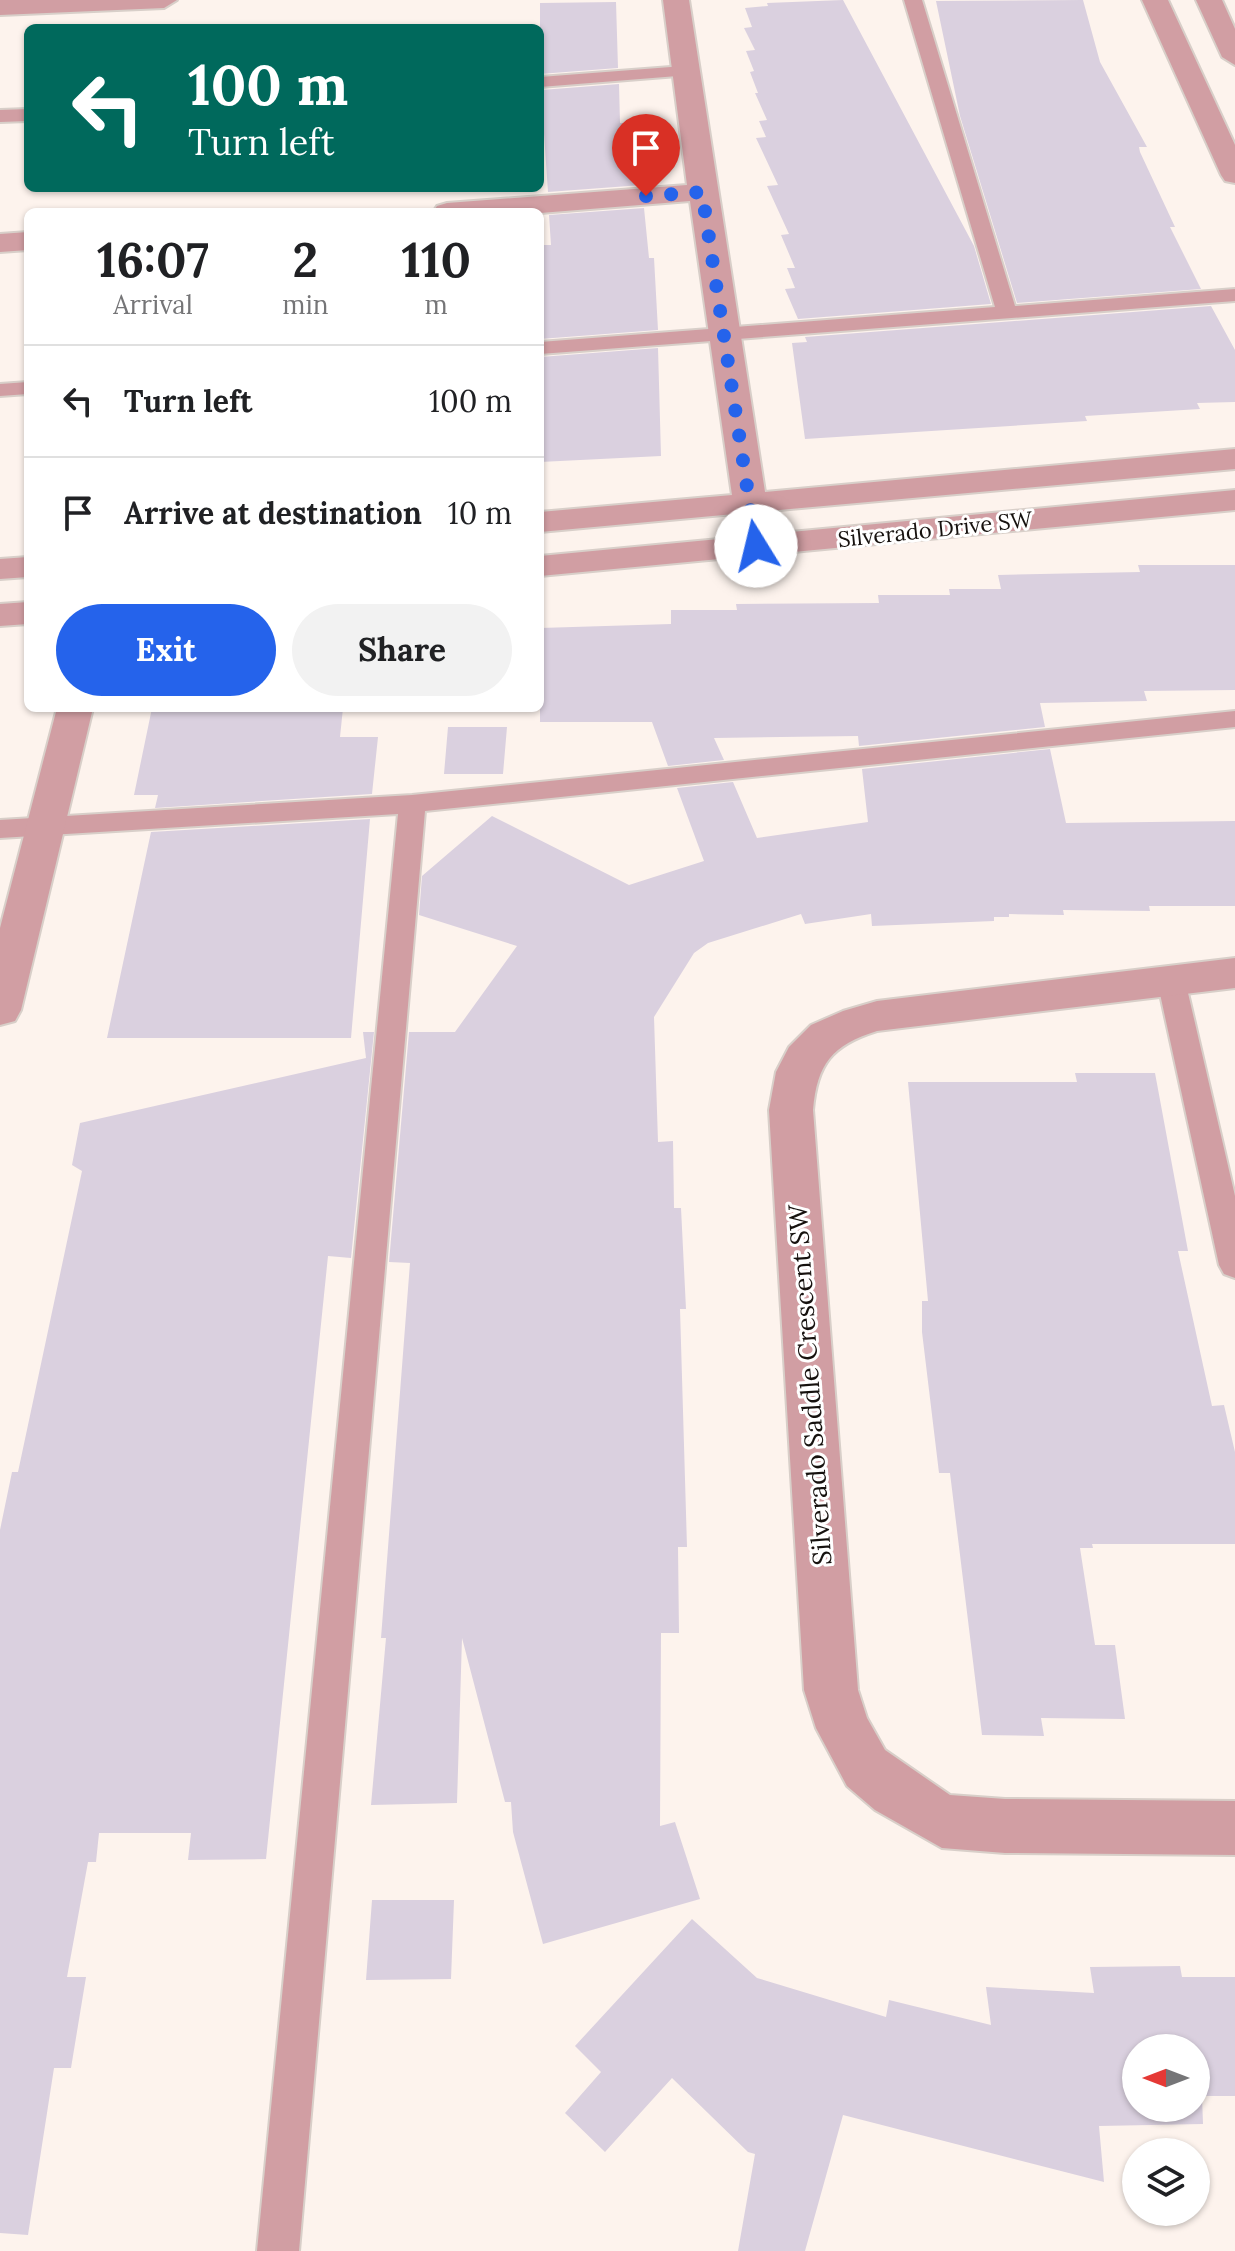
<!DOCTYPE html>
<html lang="en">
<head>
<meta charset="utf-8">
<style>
  body { margin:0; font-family:Lora,serif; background:#f2f2f2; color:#202124; height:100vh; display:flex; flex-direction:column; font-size:30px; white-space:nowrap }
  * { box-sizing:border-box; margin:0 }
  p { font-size:26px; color:#757577 }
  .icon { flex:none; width:44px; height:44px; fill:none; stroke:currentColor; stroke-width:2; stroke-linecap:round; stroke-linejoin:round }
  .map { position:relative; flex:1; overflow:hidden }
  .drawer { position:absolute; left:24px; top:208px; width:520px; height:504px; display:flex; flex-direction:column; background:#fff; border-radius:12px; box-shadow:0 2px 6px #0004 }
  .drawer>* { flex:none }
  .hud { position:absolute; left:24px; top:24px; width:520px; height:168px; border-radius:12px; box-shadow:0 2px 6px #0004; background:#00695c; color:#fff; overflow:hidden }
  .needle { width:52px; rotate:270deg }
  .buttons { position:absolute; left:1122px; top:2034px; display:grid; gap:16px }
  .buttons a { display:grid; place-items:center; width:88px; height:88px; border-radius:50%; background:#fff; box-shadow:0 2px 6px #0004; font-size:40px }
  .pin { position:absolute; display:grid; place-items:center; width:68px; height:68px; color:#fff; margin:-82px -34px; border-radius:50% 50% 50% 0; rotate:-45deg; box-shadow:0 0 8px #0007 }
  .pin .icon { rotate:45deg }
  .me { position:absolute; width:88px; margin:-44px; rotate:351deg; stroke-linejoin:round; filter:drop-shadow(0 0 6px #0008) }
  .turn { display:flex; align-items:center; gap:28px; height:168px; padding:0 32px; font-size:36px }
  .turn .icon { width:104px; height:104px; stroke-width:2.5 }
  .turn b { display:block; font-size:56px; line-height:68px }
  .eta { display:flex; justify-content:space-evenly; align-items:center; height:136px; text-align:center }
  .eta b { font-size:48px; font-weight:700; line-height:56px }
  .cta { display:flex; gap:16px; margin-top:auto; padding:16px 32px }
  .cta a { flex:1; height:92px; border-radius:48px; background:#2563eb; color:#fff; font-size:32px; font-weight:700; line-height:92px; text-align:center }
  .cta a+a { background:#f2f2f2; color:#202124 }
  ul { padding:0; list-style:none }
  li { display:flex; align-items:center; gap:24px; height:112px; padding:0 32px; border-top:2px solid #e0e0e0 }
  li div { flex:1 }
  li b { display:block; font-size:30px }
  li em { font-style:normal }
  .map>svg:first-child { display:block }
  .building { fill:#dad0df; fill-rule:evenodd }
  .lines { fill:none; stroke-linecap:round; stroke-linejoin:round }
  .lane-casing { stroke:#d8cfc9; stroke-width:4 }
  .street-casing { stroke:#d8cfc9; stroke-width:4 }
  .lane { fill:#d19ea3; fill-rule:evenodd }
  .street { fill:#d19ea3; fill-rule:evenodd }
  .route { stroke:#2563eb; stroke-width:14; stroke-dasharray:0 25.2 }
  .labels { text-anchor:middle; stroke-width:6; stroke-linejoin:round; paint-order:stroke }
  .far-street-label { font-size:22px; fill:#16110e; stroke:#fff }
  .street-label { font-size:26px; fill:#16110e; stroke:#fff }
</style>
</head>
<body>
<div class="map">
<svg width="1235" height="2251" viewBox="0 0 1235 2251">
  <rect width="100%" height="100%" fill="#fdf3ed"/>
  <path class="building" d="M843 0 974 246 991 304 798 319 785 289 795 288 787 268H795L781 235 789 234 767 186 778 185 756 138 766 137 759 121 767 120 755 93H758L750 72 754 71 746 51 755 50 744 28 752 27 745 8 768 6 767 3Z
    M1083 0 1100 62 1147 147H1139L1140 152 1175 227H1170L1201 289 1017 303 960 116 936 1Z
    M616 2 618 68 540 74V3Z
    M619 84 620 123H634L642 185 548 192 541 90Z
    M644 208 649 258H654L658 330 540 339V245H551L549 215Z
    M1211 306 1235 350V402L1197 403 1200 409 1085 416 1087 421 805 439 792 343 807 342 805 337Z
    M658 348 661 456 540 462V357Z
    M1138 565H1235V690L1144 691 1147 701 1040 703 1045 727 859 746 858 736 714 738 724 760 668 766 652 722H540V628L671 624V610H737L736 604 879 603 878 595H950L949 589H1001L998 575 1140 572Z
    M152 708H343L340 737H378L372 794 155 808 158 795H134Z
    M448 727H507L503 774H444Z
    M1050 749 1066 823 1235 821V906H1149L1150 911 1063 910 1064 915 1009 914V917H994V921L872 926 871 914 805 924 801 914 708 943 694 953 654 1017 658 1142 673 1141 674 1208H681L686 1309H680L687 1547H678L679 1633H661L660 1826 675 1822 700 1899 543 1944 513 1832 511 1802H505L462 1638 457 1803 371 1805 386 1638H381L410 1263 389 1262 409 1032H455L517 946 419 915 422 876 492 816 629 885 704 861 677 788 733 782 757 838 868 822 862 769Z
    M370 819 351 1038H107L151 832Z
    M363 1032H374L351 1258 328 1256 266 1859 188 1860 191 1833H99L96 1862H88L67 1977H86L71 2068H54L28 2235 0 2233V1530L12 1472H18L82 1171 72 1165 80 1123 366 1058Z
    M1075 1073H1155L1188 1251H1178L1212 1406 1224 1405 1235 1452V1544H1092L1093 1548H1080L1095 1645H1115L1125 1719 1041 1718 1044 1736 982 1735 950 1473H939L922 1332V1301H928L908 1082H1077Z
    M372 1900H454L451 1979 366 1980Z
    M692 1919 757 1978 886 2017 889 2000 991 2025 986 1987 1094 1993 1090 1967 1180 1966 1182 1977H1235V2096H1202L1203 2124 1099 2126 1104 2182 843 2115 805 2251H738L755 2154 748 2152 672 2078 605 2152 565 2113 601 2072 575 2046ZM1136 2048H1196V2108H1136Z"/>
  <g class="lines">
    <defs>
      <path id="lane" d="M904 0H922L1015 306 1235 289V301L540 354V342L995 307Z
        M684 66 690 67V75L540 87V77Z
        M28 109V121L0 122V110Z
        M28 382V394L0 396V384Z
        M1235 711V727L425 811 299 2251H257L398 814 0 838V820L412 795Z
        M1171 970 1181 973 1185 980 1235 1196V1278L1224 1274 1219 1265 1157 980 1161 973Z"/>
      <path id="street" d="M0 0H177L164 8 0 15Z
        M663 0H689L765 492 1235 449V469L768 511 770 534 1235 490V510L540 576V556L740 537 734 514 540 532V512L732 495 690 201 540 213 433 212 437 206 447 203 687 185Z
        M1142 0H1168L1235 145V183L1225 181 1221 175Z
        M1196 0H1222L1235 29V65L1222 57Z
        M28 232V250L0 252V234Z
        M28 557V577L0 579V559Z
        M28 602V624L0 626V604Z
        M57 708H93L21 1010 15 1021 0 1025V928Z
        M1235 958V988L877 1031C832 1045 817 1064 813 1110L858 1690 867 1718 885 1750 950 1795 1005 1799 1235 1801V1855L1005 1853 942 1848 875 1810 847 1786 816 1728 804 1690 769 1110 776 1072 789 1047 811 1025 843 1011 877 1001Z"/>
    </defs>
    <use href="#lane" class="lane-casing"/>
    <use href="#street" class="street-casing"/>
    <use href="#lane" class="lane"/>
    <use href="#street" class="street"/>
  </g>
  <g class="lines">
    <path class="route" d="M646 196 702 192 756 546"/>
  </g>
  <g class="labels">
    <g class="far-street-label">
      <text transform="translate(935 529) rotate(-6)" y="8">Silverado Drive SW</text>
    </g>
    <g class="street-label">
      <text transform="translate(810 1385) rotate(-94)" y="9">Silverado Saddle Crescent SW</text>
    </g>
  </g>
</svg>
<div class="buttons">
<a><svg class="needle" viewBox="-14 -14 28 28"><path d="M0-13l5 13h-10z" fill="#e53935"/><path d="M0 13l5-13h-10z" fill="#757577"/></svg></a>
<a><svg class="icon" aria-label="layers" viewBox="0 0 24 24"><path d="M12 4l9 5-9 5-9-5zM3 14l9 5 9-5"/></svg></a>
</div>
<div class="pin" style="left:646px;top:196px;background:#d93025"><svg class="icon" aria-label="arrive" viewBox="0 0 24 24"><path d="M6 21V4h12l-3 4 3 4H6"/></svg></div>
<svg class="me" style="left:756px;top:546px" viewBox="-20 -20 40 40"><circle r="19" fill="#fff"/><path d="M0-13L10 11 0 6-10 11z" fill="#2563eb"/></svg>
<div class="hud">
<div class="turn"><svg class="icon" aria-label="left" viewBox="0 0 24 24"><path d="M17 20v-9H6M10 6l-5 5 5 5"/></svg><div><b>100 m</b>Turn left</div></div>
</div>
<section class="drawer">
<div class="eta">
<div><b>16:07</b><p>Arrival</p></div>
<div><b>2</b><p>min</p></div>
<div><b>110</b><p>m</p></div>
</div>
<ul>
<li><svg class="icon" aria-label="left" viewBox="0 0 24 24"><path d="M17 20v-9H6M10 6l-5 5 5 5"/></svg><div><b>Turn left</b></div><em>100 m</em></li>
<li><svg class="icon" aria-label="arrive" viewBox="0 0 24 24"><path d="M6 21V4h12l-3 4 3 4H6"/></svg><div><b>Arrive at destination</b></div><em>10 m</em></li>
</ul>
<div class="cta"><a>Exit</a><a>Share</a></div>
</section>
</div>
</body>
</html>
